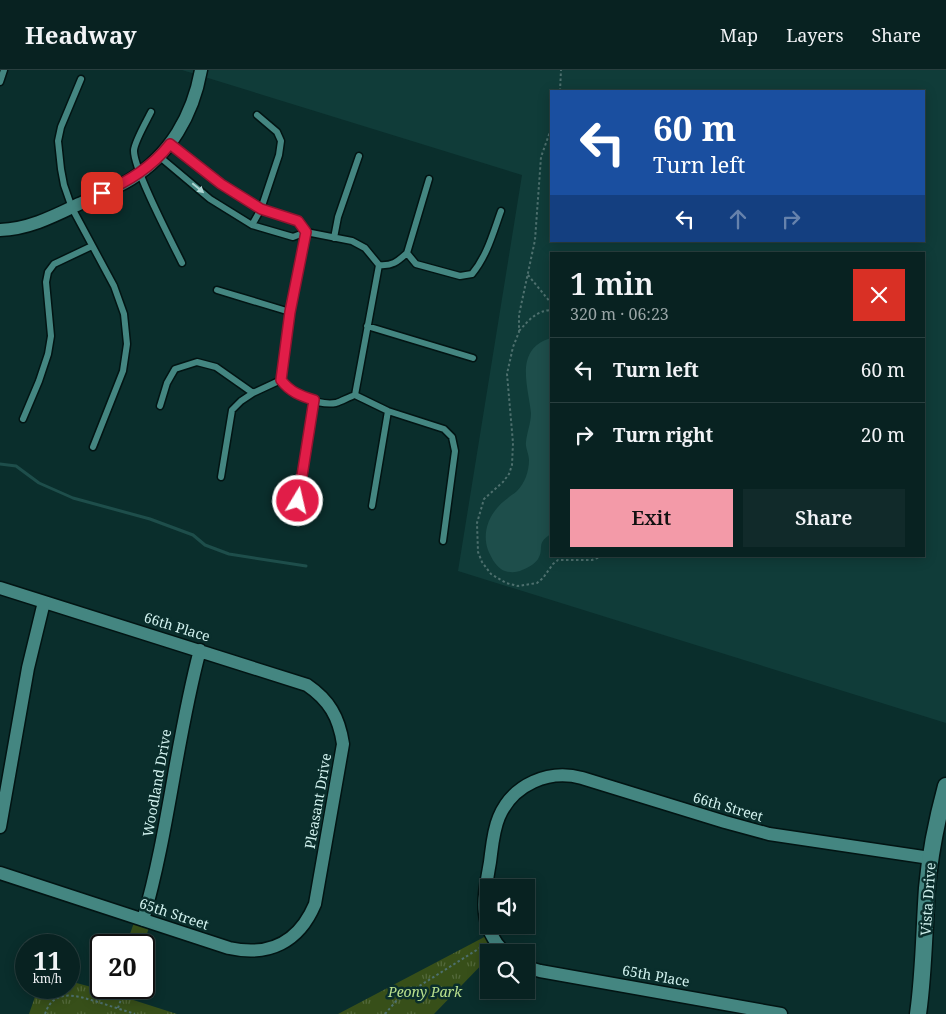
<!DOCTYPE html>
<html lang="en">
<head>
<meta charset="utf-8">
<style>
  body { margin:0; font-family:"Noto Serif",serif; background:#112a2a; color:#f1f3f6; height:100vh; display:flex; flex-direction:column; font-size:19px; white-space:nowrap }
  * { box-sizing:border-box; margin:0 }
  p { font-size:16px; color:#98a4a5 }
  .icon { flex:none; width:28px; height:28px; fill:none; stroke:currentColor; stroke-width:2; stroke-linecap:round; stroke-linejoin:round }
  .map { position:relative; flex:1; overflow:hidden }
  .sheet { position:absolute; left:550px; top:182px; width:375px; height:305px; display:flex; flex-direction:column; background:#082221; border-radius:0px; box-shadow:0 2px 12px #0003,0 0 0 1px #293f3f }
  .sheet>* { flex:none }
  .top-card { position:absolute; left:550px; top:20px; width:375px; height:152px; border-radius:0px; box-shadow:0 2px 12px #0003,0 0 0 1px #293f3f; background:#1a4fa0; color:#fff; overflow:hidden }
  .buttons { position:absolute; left:480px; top:809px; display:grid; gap:10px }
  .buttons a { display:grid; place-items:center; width:55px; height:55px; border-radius:0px; background:#082221; box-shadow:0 2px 12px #0003,0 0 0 1px #293f3f; font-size:25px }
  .speed { position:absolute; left:15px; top:864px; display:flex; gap:10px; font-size:25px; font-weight:700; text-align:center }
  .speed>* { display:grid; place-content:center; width:65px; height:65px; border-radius:50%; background:#082221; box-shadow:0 2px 12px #0003,0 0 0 1px #293f3f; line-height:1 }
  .speed small { font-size:12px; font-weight:400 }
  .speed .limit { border:2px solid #111; border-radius:8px; background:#fff; color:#111 }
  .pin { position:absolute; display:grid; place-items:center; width:42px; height:42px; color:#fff; margin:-21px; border-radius:10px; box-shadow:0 2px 8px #0006 }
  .me { position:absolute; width:55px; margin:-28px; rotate:9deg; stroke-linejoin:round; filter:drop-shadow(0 0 4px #0008) }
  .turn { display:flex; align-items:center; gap:18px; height:105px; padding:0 20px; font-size:22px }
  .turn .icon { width:65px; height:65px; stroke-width:2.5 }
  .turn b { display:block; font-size:35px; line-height:42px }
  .lanes { display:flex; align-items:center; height:48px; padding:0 20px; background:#0003; justify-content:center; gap:25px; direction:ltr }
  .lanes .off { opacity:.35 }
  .round { display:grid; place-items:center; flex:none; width:52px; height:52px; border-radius:0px; background:#112a2a }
  .summary { display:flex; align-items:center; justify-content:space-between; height:85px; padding:0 20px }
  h1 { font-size:30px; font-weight:600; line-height:38px }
  .primary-button { display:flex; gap:10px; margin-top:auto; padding:10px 20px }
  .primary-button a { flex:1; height:58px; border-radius:0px; background:#f39aa8; color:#111; font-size:20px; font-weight:600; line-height:58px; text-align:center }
  .primary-button a+a { background:#112a2a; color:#f1f3f6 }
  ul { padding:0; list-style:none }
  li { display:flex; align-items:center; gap:15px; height:65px; padding:0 20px; border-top:1px solid #293f3f }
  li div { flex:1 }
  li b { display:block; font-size:19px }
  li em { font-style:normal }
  header { display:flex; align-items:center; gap:30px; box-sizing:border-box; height:70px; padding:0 25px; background:#082221; border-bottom:1px solid #293f3f }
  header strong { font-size:24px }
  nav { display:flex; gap:28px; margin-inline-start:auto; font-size:18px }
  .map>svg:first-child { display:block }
  .built { fill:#103c39; fill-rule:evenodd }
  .park { fill:url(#park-tufts) }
  .water { fill:#1e4e4b }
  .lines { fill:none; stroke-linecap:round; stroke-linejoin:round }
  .stream { stroke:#1e4e4b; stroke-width:3 }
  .service-casing { stroke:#021413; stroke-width:9 }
  .minor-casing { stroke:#021413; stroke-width:15 }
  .tertiary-casing { stroke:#021413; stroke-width:19 }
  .path { stroke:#4e706e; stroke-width:2; stroke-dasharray:2.5 2.5; stroke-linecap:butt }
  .service { stroke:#448681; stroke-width:6 }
  .minor { stroke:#448681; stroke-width:12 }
  .tertiary { stroke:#448681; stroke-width:16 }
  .oneway { fill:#aed6d3 }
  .route-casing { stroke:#92132f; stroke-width:12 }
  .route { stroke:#e11d48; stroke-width:9 }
  .labels { text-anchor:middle; stroke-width:5; stroke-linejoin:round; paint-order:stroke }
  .street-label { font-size:14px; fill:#d1f1ee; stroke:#0a2e2c }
  .park-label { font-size:14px; font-style:italic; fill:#b9e08d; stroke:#0a2e2c }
</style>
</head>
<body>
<header>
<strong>Headway</strong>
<nav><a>Map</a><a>Layers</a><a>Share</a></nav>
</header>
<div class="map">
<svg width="946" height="944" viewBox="0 0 946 944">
  <defs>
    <pattern id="park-tufts" width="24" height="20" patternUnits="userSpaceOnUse" patternTransform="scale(1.25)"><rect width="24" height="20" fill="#374f19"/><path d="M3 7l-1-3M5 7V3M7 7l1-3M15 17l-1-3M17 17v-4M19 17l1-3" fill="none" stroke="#53693b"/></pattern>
  </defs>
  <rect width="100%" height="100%" fill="#0a2e2c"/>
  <path class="built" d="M182 0H946V653L458 501 522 105ZM551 21H924V171H551ZM551 184H924V486H551Z"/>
  <path class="park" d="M136 847 151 852 143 875H126Z
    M490 864 499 877 493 882H489V887L434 944H338Z
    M69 911 110 922 112 918H130L127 928 177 944H29L38 918H69Z"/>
  <path class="water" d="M551 268V464C535 474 545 478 538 489 535 494 527 498 522 500 517 503 506 503 501 499 495 495 491 487 488 480 481 460 491 440 508 428 511 425 514 424 517 421 525 413 529 401 529 390 529 384 525 377 526 372 527 362 531 353 531 343 528 315 514 279 551 268Z"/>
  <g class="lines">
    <path class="stream" d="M0 394 16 396 39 413 73 428 150 449 193 465 205 475 229 484 306 496"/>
    <defs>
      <path id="service" d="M81 9 61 57 58 71 61 99 64 115 72 138 114 216 124 244 127 274 123 301 93 377
        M0 12 4 0
        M151 42C146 52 135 71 134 80 133 99 172 172 182 193
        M170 74 221 114 261 139 298 151 306 162 290 242
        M160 87 210 129 252 155 293 167 306 162 352 171 365 178 379 195C393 196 397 192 407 183L429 109
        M252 155 261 139 279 85 281 71 277 62 257 45
        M334 168 338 147 359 86
        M407 183 416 194 460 206 472 204C487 186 493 163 501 141
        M217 220 290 242 281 310C291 324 319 336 336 333 342 331 349 327 355 325L388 341 444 359 452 367 455 381 443 471
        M367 256 473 288
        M355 325 379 195
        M160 336 167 313 175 299 197 292 216 297 253 323
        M23 349 39 311 48 284 51 266 46 212 48 202 54 194 92 176
        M221 407 232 340 241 331 253 323 281 310
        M298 431 314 330
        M372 436 388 341"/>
      <path id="minor" d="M0 160C29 159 54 146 79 134 97 126 115 119 131 109 170 85 193 45 201 0
        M0 518 307 615C329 630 339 647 343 674L315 834C299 872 269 887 229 878L0 803
        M0 757 28 598 44 532
        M143 850C169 761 176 669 200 580
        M504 882C477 854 484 827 490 792 492 777 493 761 499 747 513 714 549 699 582 708L725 752 769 764 930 788
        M526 897 540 901 781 944"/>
      <path id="tertiary" d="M918 944C924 902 924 860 927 818 930 783 937 749 946 716"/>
    </defs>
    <use href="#service" class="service-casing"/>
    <use href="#minor" class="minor-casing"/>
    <use href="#tertiary" class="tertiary-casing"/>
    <path class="path" d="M560 21 561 0
      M551 59 541 87 535 170 519 245V262L513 277 507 304 513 373 512 395 509 404 503 412 484 429 477 453 478 482 482 492 491 504 506 513 518 516 537 513 543 508 553 494 558 490H592L603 486
      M528 205 551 233
      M519 261C529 250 536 241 551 240
      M139 875 143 863
      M118 938 125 918
      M45 944C54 917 77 926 98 932 110 936 123 940 135 944
      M385 944 397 930 483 876"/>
    <use href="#service" class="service"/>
    <use href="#minor" class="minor"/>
    <use href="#tertiary" class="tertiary"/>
  </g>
  <defs><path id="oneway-solid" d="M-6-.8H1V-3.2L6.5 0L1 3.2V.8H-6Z" transform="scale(1.25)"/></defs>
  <use class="oneway" href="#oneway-solid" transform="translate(198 118) rotate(40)"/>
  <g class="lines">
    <defs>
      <path id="route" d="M102 123C129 111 152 97 170 74L221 114 261 139 298 151 306 162 290 242 281 310C290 322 301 326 314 330L298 431"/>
    </defs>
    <use href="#route" class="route-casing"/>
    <use href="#route" class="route"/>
  </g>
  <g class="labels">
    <g class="street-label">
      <text transform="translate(177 557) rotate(17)" y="5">66th Place</text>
      <text transform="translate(157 713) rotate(-80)" y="5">Woodland Drive</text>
      <text transform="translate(318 731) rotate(-80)" y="5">Pleasant Drive</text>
      <text transform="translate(728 737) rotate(16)" y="5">66th Street</text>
      <text transform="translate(928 829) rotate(-86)" y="5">Vista Drive</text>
      <text transform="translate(174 844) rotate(18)" y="5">65th Street</text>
      <text transform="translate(656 906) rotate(10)" y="5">65th Place</text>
    </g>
    <g class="park-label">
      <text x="425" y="927">Peony Park</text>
    </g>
  </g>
</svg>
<div class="buttons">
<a><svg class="icon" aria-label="sound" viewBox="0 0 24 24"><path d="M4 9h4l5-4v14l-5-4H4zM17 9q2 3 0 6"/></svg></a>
<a><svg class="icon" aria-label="search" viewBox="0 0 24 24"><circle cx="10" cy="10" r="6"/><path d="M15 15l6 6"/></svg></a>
</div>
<div class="speed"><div>11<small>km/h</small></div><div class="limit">20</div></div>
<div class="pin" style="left:102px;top:123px;background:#d93025"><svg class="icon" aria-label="arrive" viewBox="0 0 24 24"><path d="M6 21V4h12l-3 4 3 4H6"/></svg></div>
<svg class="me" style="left:298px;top:431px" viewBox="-20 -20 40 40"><circle r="17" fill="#e11d48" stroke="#fff" stroke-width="3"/><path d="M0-11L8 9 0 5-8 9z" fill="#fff"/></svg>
<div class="top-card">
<div class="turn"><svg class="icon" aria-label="left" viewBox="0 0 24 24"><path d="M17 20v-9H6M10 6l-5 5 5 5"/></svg><div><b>60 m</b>Turn left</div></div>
<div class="lanes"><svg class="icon" aria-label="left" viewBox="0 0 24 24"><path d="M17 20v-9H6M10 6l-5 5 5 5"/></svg><svg class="icon off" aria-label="ahead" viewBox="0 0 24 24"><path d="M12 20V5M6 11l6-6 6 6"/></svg><svg class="icon off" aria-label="right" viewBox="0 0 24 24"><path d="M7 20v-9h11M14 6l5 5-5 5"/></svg></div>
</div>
<section class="sheet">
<div class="summary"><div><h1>1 min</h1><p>320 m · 06:23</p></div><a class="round" style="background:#d93025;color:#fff"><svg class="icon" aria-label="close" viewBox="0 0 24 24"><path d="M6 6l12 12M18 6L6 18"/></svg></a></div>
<ul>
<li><svg class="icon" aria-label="left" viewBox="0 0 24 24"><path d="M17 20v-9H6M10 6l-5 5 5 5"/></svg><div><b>Turn left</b></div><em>60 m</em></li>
<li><svg class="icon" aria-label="right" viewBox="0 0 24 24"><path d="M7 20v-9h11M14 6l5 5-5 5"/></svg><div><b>Turn right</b></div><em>20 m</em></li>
</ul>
<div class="primary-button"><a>Exit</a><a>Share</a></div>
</section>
</div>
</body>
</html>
